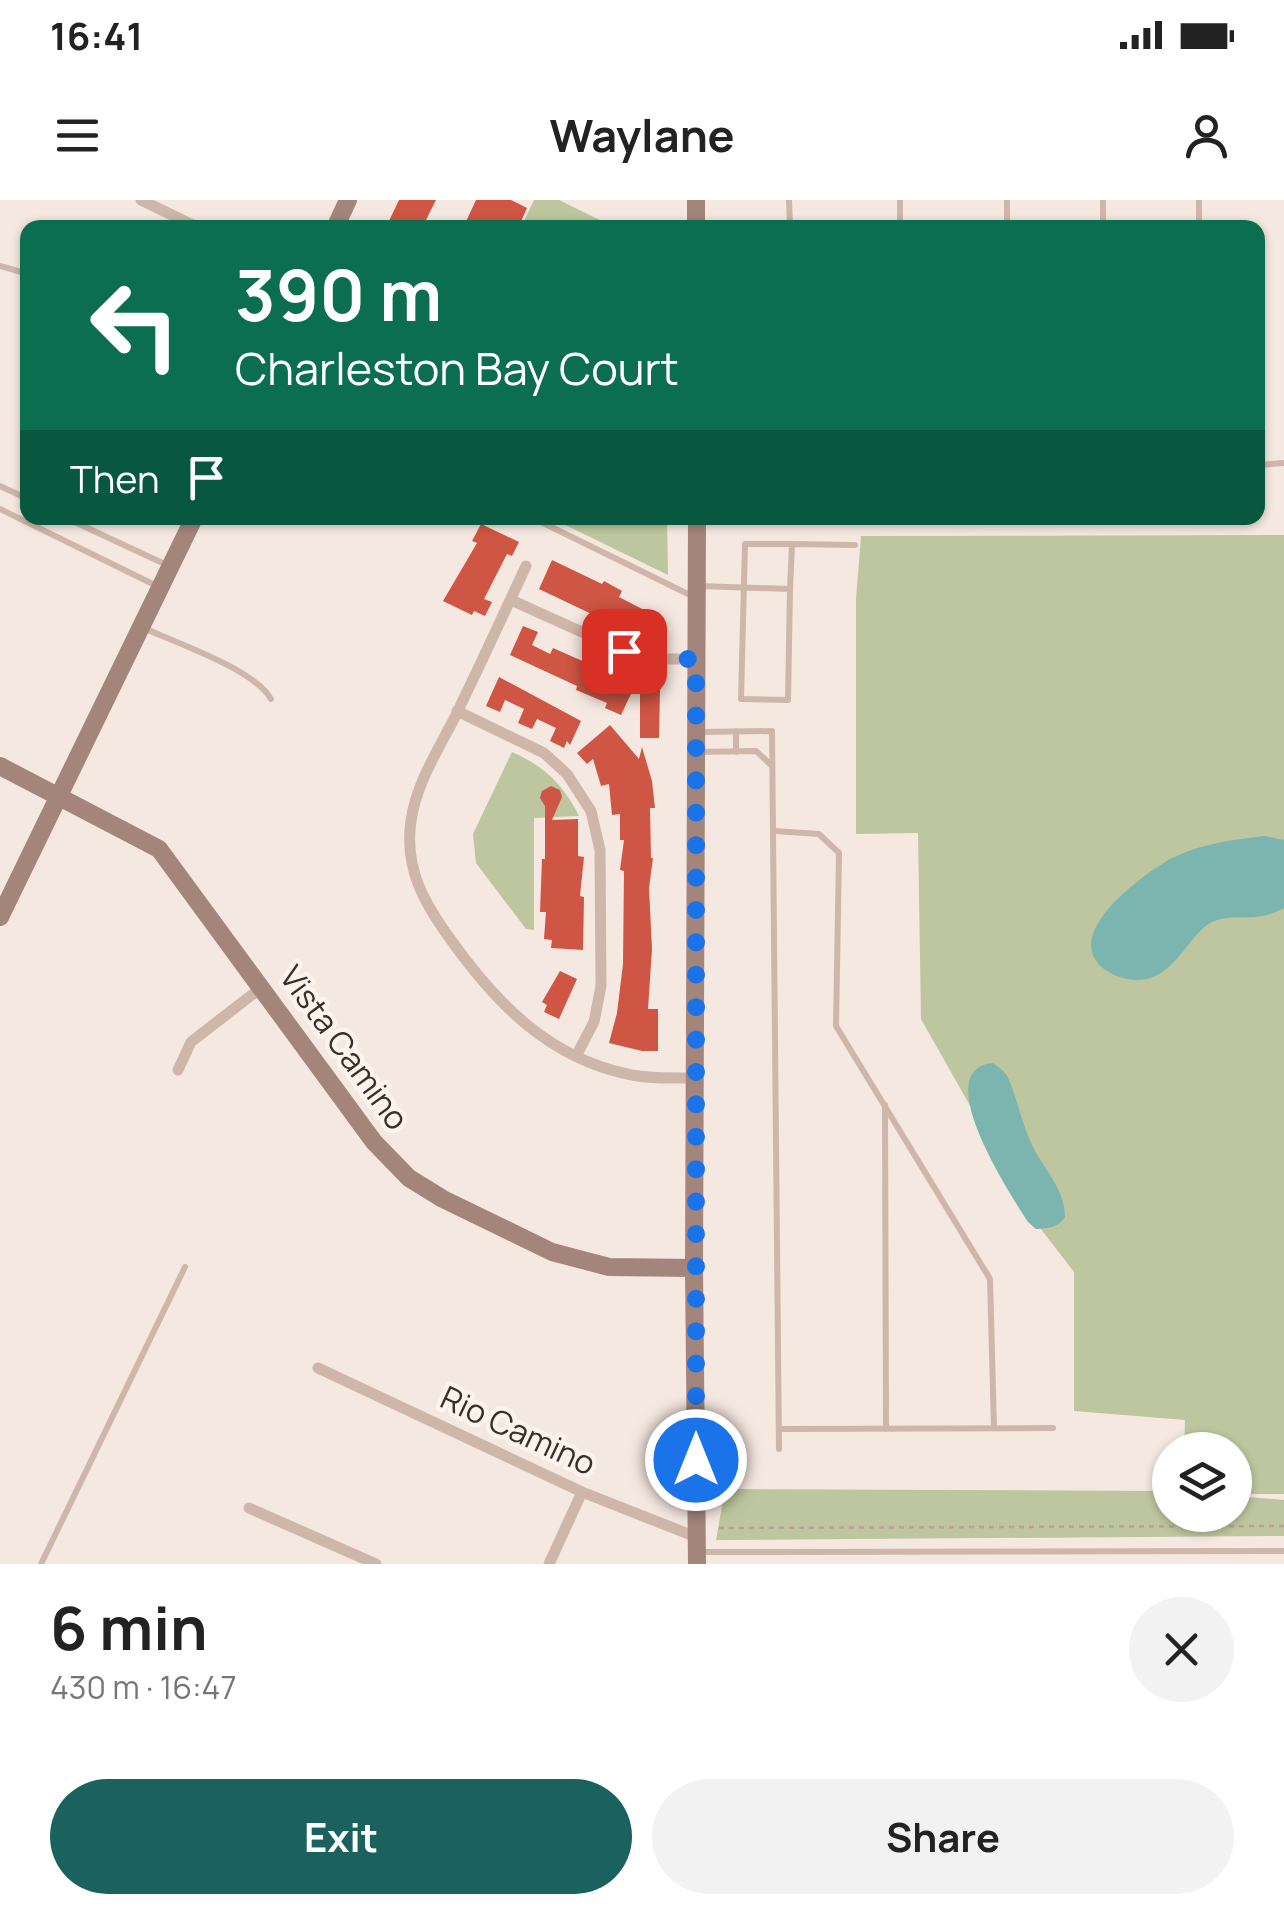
<!DOCTYPE html>
<html lang="en">
<head>
<meta charset="utf-8">
<style>
  body { margin:0; font-family:Manrope,sans-serif; background:#f2f2f2; color:#222; height:100vh; display:flex; flex-direction:column; font-size:38px; white-space:nowrap }
  * { box-sizing:border-box; margin:0 }
  p { font-size:32px; color:#767676 }
  .icon { flex:none; width:55px; height:55px; fill:none; stroke:currentColor; stroke-width:2; stroke-linecap:round; stroke-linejoin:round }
  .map { position:relative; height:1364px; overflow:hidden }
  .drawer { display:flex; flex-direction:column; background:#fff; flex:1 }
  .drawer>* { flex:none }
  .guide { position:absolute; left:20px; top:20px; width:1245px; height:305px; border-radius:20px; box-shadow:0 2px 8px #0004; background:#0b6e4f; color:#fff; overflow:hidden }
  .controls { position:absolute; left:1152px; top:1232px; display:grid; gap:20px }
  .controls a { display:grid; place-items:center; width:100px; height:100px; border-radius:50%; background:#fff; box-shadow:0 2px 8px #0004; font-size:50px }
  .pin { position:absolute; display:grid; place-items:center; width:85px; height:85px; color:#fff; margin:-42px; border-radius:20px; box-shadow:0 5px 15px #0006 }
  .me { position:absolute; width:110px; margin:-55px; rotate:0deg; stroke-linejoin:round; filter:drop-shadow(0 0 8px #0008) }
  .turn { display:flex; align-items:center; gap:35px; height:210px; padding:0 50px; font-size:45px }
  .turn .icon { width:130px; height:130px; stroke-width:2.5 }
  .turn b { display:block; font-size:70px; line-height:85px }
  .then { display:flex; align-items:center; height:95px; padding:0 50px; background:#0003; gap:20px; font-size:38px }
  .round { display:grid; place-items:center; flex:none; width:105px; height:105px; border-radius:52px; background:#f2f2f2 }
  .summary { display:flex; align-items:center; justify-content:space-between; height:170px; padding:0 50px }
  h1 { font-size:60px; font-weight:700; line-height:75px }
  .primary-button { display:flex; gap:20px; margin-top:auto; padding:20px 50px }
  .primary-button a { flex:1; height:115px; border-radius:60px; background:#1b615d; color:#fff; font-size:40px; font-weight:700; line-height:115px; text-align:center }
  .primary-button a+a { background:#f2f2f2; color:#222 }
  .status { display:flex; justify-content:space-between; align-items:center; height:70px; padding:0 50px; background:#fff; direction:ltr }
  .status svg { height:28px; fill:currentColor }
  header { display:flex; justify-content:space-between; align-items:center; height:130px; padding:0 50px; background:#fff; font-size:45px; font-weight:700 }
  .map>svg:first-child { display:block }
  .green { fill:#bdc69e }
  .water { fill:#7cb5b0 }
  .building { fill:#cf5544 }
  .lines { fill:none; stroke-linecap:round; stroke-linejoin:round }
  .path { stroke:#bba094; stroke-width:2.5; stroke-dasharray:5 5; stroke-linecap:butt }
  .lane { stroke:#cfb6aa; stroke-width:6 }
  .street { stroke:#cfb6aa; stroke-width:11 }
  .secondary { stroke:#a3857b; stroke-width:18 }
  .route { stroke:#1a73e8; stroke-width:18; stroke-dasharray:0 32.4 }
  .labels { text-anchor:middle; stroke-width:9; stroke-linejoin:round; paint-order:stroke }
  .street-label { font-size:32px; fill:#3c2d2a; stroke:#fcf3ed }
</style>
</head>
<body>
<div class="status"><b>16:41</b><svg viewBox="0 0 49 12"><path d="M0 12V9h3v3zM5 12V6h3v6zM10 12V3h3v9zM15 12V0h3v12zM26 1h20v11H26zM47 4h2v5h-2z"/></svg></div>
<header><svg class="icon" aria-label="menu" viewBox="0 0 24 24"><path d="M4 6h16M4 12h16M4 18h16"/></svg>Waylane<svg class="icon" aria-label="person" viewBox="0 0 24 24"><circle cx="12" cy="8" r="4"/><path d="M4 21q1-7 8-7t8 7"/></svg></header>
<div class="map">
<svg width="1284" height="1364" viewBox="0 0 1284 1364">
  <rect width="100%" height="100%" fill="#f5e8e0"/>
  <path class="green" d="M534 0H559L602 21 599 27H521Z
    M551 318H667L668 375Z
    M1284 335V1294H1235V1250H1184L1185 1220 1074 1211V1072L1037 1024 921 819 918 633 856 634V399L861 336Z
    M512 552C544 566 564 585 579 616L534 618V730L526 729 476 663 473 634Z
    M725 1289 1168 1291 1170 1315H1235V1296L1284 1300V1336L716 1340Z"/>
  <path class="water" d="M1265 636 1284 640V708C1254 724 1241 713 1217 720 1190 729 1180 771 1147 779 1133 782 1116 778 1104 769 1062 736 1135 681 1162 664 1192 645 1229 640 1265 636Z
    M993 863C1000 868 1006 872 1009 880 1018 901 1022 925 1033 947 1045 971 1065 989 1065 1017 1058 1028 1049 1028 1036 1029L1028 1022C1012 997 927 869 993 863Z"/>
  <path class="building" d="M399 0H436L422 28H403L389 21Z
    M476 0H511L527 8 518 28H463Z
    M481 324 519 342 512 356 507 354 484 399 492 402 485 416 474 411 472 415 443 401 477 343 472 341Z
    M552 360 602 384 604 381 622 391 619 397 646 411 631 439 619 432 621 428 539 389Z
    M523 426 538 432 532 445 550 454 553 448 587 463 590 457 638 479 621 515 605 508 607 503 576 490 577 486 510 455Z
    M499 477 581 521 570 545 567 541 564 548 550 541 556 528 537 519 532 529 518 523 524 509 505 500 500 512 486 506Z
    M640 489H660L659 538H640Z
    M610 525 639 559 642 547 652 581 655 608H650L651 658H653L649 688 652 749 648 809H658V851H642L609 843 617 813 623 764 624 671 620 670 624 640H620V614L612 615 609 584 601 586 593 559 587 564 577 553Z
    M551 586 560 590 562 597 552 620 578 619V656L584 657 580 696 584 697 583 750 551 748 552 740 544 739 546 712H540L542 659H545V606L540 598 542 591Z
    M560 771 577 779 559 819 544 812 547 805 542 802Z"/>
  <g class="lines">
    <path class="path" d="M719 1328 1284 1326"/>
    <path class="lane" d="M789 0 790 26
      M1007 0V28
      M1103 0V28
      M1199 0V28
      M697 23 790 25
      M900 28V0
      M0 66 28 74
      M1258 265 1284 263
      M0 286 28 299
      M0 309 159 387
      M66 318 169 366
      M353 318 361 321 368 318
      M533 318 692 396
      M699 386 790 389 792 344 855 345
      M790 389 788 500 741 499 745 344H792
      M142 427C175 443 253 468 271 499
      M736 531V552
      M701 532 772 531 779 1249
      M697 552 756 551 772 566
      M775 631 819 634 839 653 836 826 990 1079 994 1228
      M885 905 886 1229
      M779 1229 1053 1228
      M700 1352 1284 1351
      M41 1364 185 1067"/>
    <path class="street" d="M141 0 199 28
      M526 366C503 416 479 467 455 517 438 550 416 584 411 621 404 668 424 703 451 740 496 803 548 857 627 874 649 879 673 878 695 878
      M511 400 624 451 654 459H696
      M457 511 544 553 567 574 591 611 600 650 601 786 594 822 576 856
      M178 870 191 842 262 787
      M318 1168 582 1292 696 1337
      M249 1308 376 1364
      M549 1364 582 1292"/>
    <path class="secondary" d="M335 28 348 0
      M696 28V0
      M0 566 159 649 374 942 409 978 443 999 552 1052 609 1067 694 1068
      M0 717 194 318
      M697 1364 694 1068 697 318"/>
  </g>
  <g class="lines">
    <path class="route" d="M624 451 654 459H696V1260"/>
  </g>
  <g class="labels">
    <g class="street-label">
      <text transform="translate(344 848) rotate(54)" y="11">Vista Camino</text>
      <text transform="translate(518 1231) rotate(25)" y="11">Rio Camino</text>
    </g>
  </g>
</svg>
<div class="controls">
<a><svg class="icon" aria-label="layers" viewBox="0 0 24 24"><path d="M12 4l9 5-9 5-9-5zM3 14l9 5 9-5"/></svg></a>
</div>
<div class="pin" style="left:624px;top:451px;background:#d93025"><svg class="icon" aria-label="arrive" viewBox="0 0 24 24"><path d="M6 21V4h12l-3 4 3 4H6"/></svg></div>
<svg class="me" style="left:696px;top:1260px" viewBox="-20 -20 40 40"><circle r="17" fill="#1a73e8" stroke="#fff" stroke-width="3"/><path d="M0-11L8 9 0 5-8 9z" fill="#fff"/></svg>
<div class="guide">
<div class="turn"><svg class="icon" aria-label="left" viewBox="0 0 24 24"><path d="M17 20v-9H6M10 6l-5 5 5 5"/></svg><div><b>390 m</b>Charleston Bay Court</div></div>
<div class="then">Then<svg class="icon" aria-label="arrive" viewBox="0 0 24 24"><path d="M6 21V4h12l-3 4 3 4H6"/></svg></div>
</div>
</div>
<section class="drawer">
<div class="summary"><div><h1>6 min</h1><p>430 m · 16:47</p></div><a class="round"><svg class="icon" aria-label="close" viewBox="0 0 24 24"><path d="M6 6l12 12M18 6L6 18"/></svg></a></div>
<div class="primary-button"><a>Exit</a><a>Share</a></div>
</section>
</body>
</html>
